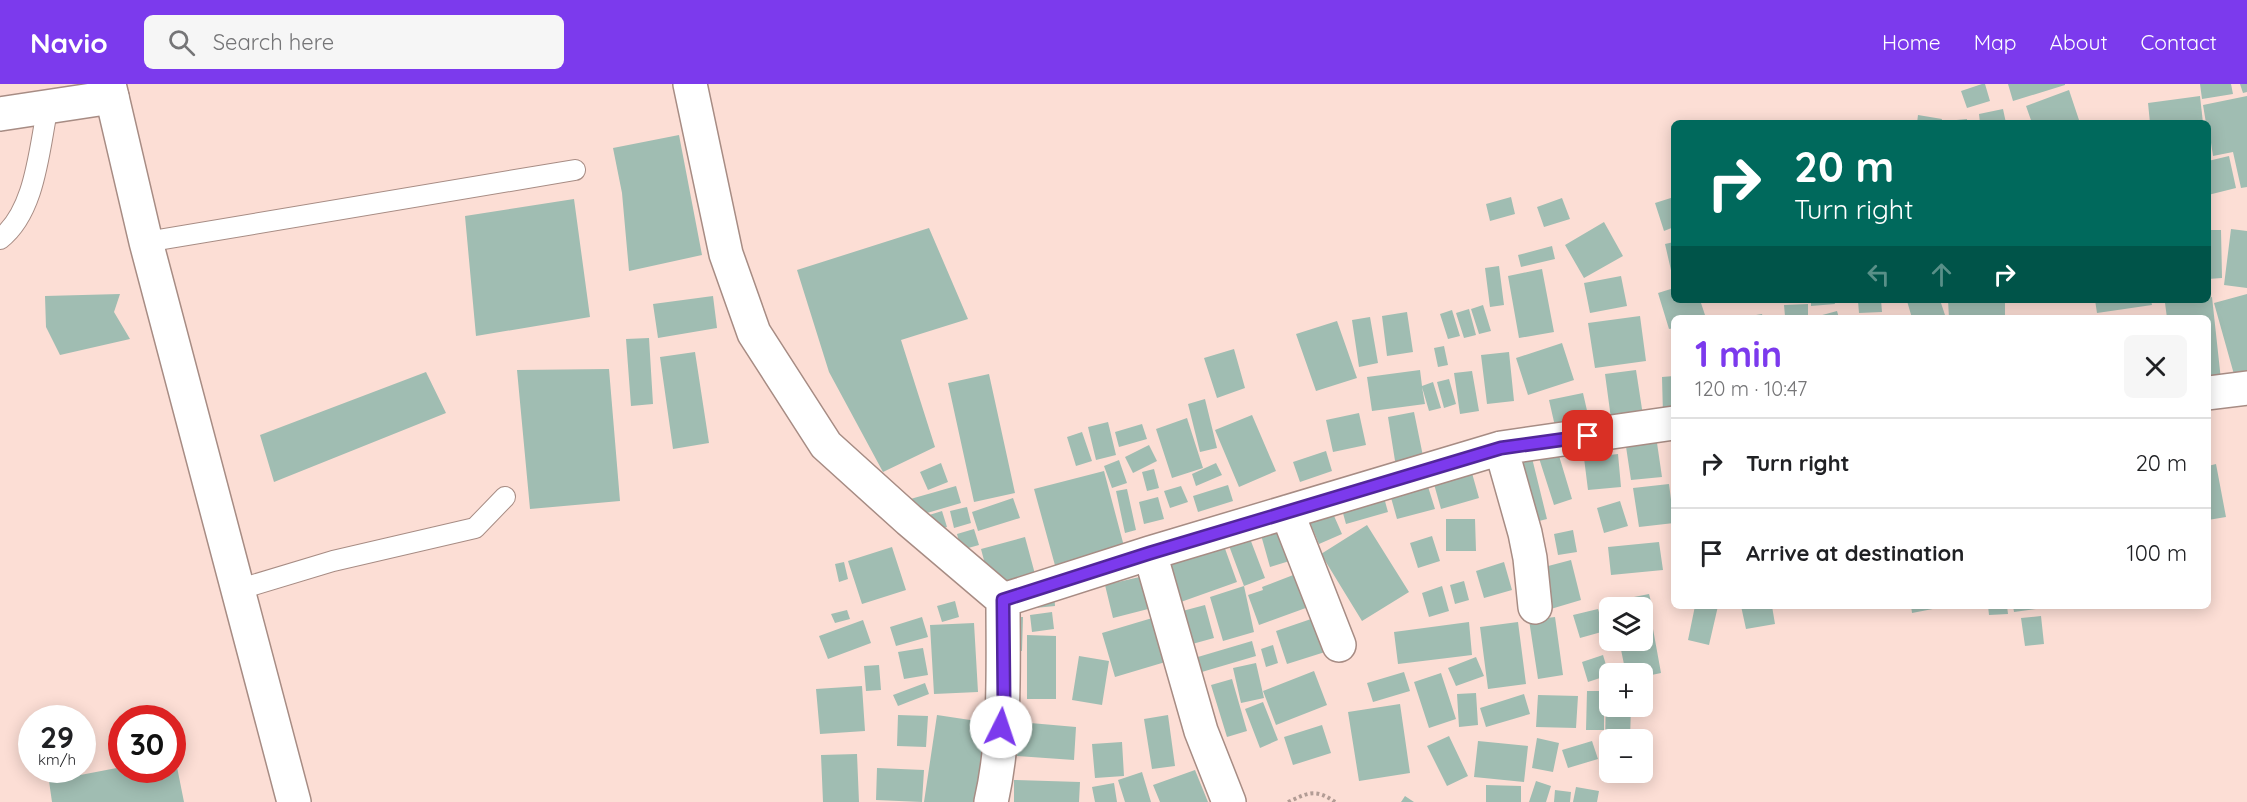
<!DOCTYPE html>
<html lang="en">
<head>
<meta charset="utf-8">
<style>
  body { margin:0; font-family:Quicksand,sans-serif; background:#f6f6f6; color:#202124; height:100vh; display:flex; flex-direction:column; font-size:22px; white-space:nowrap }
  * { box-sizing:border-box; margin:0 }
  p { font-size:20px; color:#757577 }
  .icon { flex:none; width:33px; height:33px; fill:none; stroke:currentColor; stroke-width:2; stroke-linecap:round; stroke-linejoin:round }
  .map { position:relative; flex:1; overflow:hidden }
  .panel { position:absolute; left:1671px; top:231px; width:540px; height:294px; display:flex; flex-direction:column; background:#fff; border-radius:9px; box-shadow:0 3px 15px #0003 }
  .panel>* { flex:none }
  .hud { position:absolute; left:1671px; top:36px; width:540px; height:183px; border-radius:9px; box-shadow:0 3px 15px #0003; background:#00695c; color:#fff; overflow:hidden }
  .controls { position:absolute; left:1599px; top:513px; display:grid; gap:12px }
  .controls a { display:grid; place-items:center; width:54px; height:54px; border-radius:9px; background:#fff; box-shadow:0 3px 15px #0003; font-size:30px }
  .speed { position:absolute; left:18px; top:621px; display:flex; gap:12px; font-size:30px; font-weight:700; text-align:center }
  .speed>* { display:grid; place-content:center; width:78px; height:78px; border-radius:50%; background:#fff; box-shadow:0 3px 15px #0003; line-height:1 }
  .speed small { font-size:15px; font-weight:400 }
  .speed .limit { border:9px solid #d22; background:#fff; color:#111 }
  .pin { position:absolute; display:grid; place-items:center; width:51px; height:51px; color:#fff; margin:-26px; border-radius:12px; box-shadow:0 3px 9px #0006 }
  .me { position:absolute; width:66px; margin:-33px; rotate:4deg; stroke-linejoin:round; filter:drop-shadow(0 0 4px #0008) }
  .turn { display:flex; align-items:center; gap:21px; height:126px; padding:0 24px; font-size:27px }
  .turn .icon { width:78px; height:78px; stroke-width:2.5 }
  .turn b { display:block; font-size:42px; line-height:51px }
  .lanes { display:flex; align-items:center; height:57px; padding:0 24px; background:#0003; justify-content:center; gap:30px; direction:ltr }
  .lanes .off { opacity:.35 }
  .round { display:grid; place-items:center; flex:none; width:63px; height:63px; border-radius:9px; background:#f6f6f6 }
  .overview { display:flex; align-items:center; justify-content:space-between; height:102px; padding:0 24px }
  h1 { font-size:36px; font-weight:700; line-height:45px; color:#7c3aed }
  ul { padding:0; list-style:none }
  li { display:flex; align-items:center; gap:18px; height:90px; padding:0 24px; border-top:2px solid #e0e0e0 }
  li div { flex:1 }
  li b { display:block; font-size:22px }
  li em { font-style:normal }
  header { display:flex; align-items:center; gap:36px; box-sizing:border-box; height:84px; padding:0 30px; background:#7c3aed; color:#fff }
  header strong { font-size:28px }
  nav { display:flex; gap:33px; margin-inline-start:auto; font-size:21px }
  .search { width:420px; height:54px; background:#f6f6f6; display:flex; align-items:center; gap:15px; box-sizing:border-box; padding:0 21px; border-radius:9px; color:#757577; font-size:22px }
  .map>svg:first-child { display:block }
  .building { fill:#a0bdb2 }
  .lines { fill:none; stroke-linecap:round; stroke-linejoin:round }
  .lane-casing { stroke:#a78c84; stroke-width:22 }
  .street-casing { stroke:#a78c84; stroke-width:36 }
  .secondary-casing { stroke:#a78c84; stroke-width:36 }
  .path { stroke:#b29c95; stroke-width:4; stroke-dasharray:3 3; stroke-linecap:butt }
  .lane { stroke:#fff; stroke-width:20 }
  .street { stroke:#fff; stroke-width:33 }
  .secondary { stroke:#fff; stroke-width:33 }
  .route-casing { stroke:#51269a; stroke-width:15 }
  .route { stroke:#7c3aed; stroke-width:10 }
</style>
</head>
<body>
<header>
<strong>Navio</strong>
<div class="search"><svg class="icon" aria-label="search" viewBox="0 0 24 24"><circle cx="10" cy="10" r="6"/><path d="M15 15l6 6"/></svg>Search here</div>
<nav><a>Home</a><a>Map</a><a>About</a><a>Contact</a></nav>
</header>
<div class="map">
<svg width="2247" height="718" viewBox="0 0 2247 718">
  <rect width="100%" height="100%" fill="#fcded5"/>
  <path class="building" d="M1982 0H1985L1990 17 1967 24 1961 7Z
    M2008 0H2065V1L2013 17Z
    M2200 0H2231L2233 10 2202 15Z
    M2240 0H2247V8L2243 9Z
    M2069 6 2080 39H2032L2026 22Z
    M2200 12 2203 39H2150L2148 19Z
    M2247 12V103L2241 104 2233 68 2213 72 2208 39H2206L2203 21Z
    M2003 25 2006 39H1980L1979 30Z
    M1918 31 1942 35 1941 39H1917Z
    M1967 35V39H1946V37Z
    M679 51 702 171 629 187 622 109 613 64Z
    M2229 72 2236 104 2208 111V77Z
    M1511 113 1515 130 1490 137 1486 120Z
    M1674 113V143L1664 147 1655 119Z
    M1562 114 1570 135 1544 143 1537 123Z
    M574 115 590 233 476 252 465 132Z
    M1604 138 1623 172 1584 194 1565 161Z
    M929 144 968 235 901 256 935 363 883 388 829 288 797 186Z
    M2231 145 2247 147V204L2224 201Z
    M2208 146H2221L2222 194 2208 195Z
    M1674 158V195H1673L1665 160Z
    M1552 162 1555 175 1521 183 1518 171Z
    M1499 182 1504 221 1490 223 1485 184Z
    M1542 185 1554 248 1519 254 1508 192Z
    M1621 192 1627 222 1590 229 1584 199Z
    M1674 204V216H1700L1706 234H1674V244L1669 245 1658 209Z
    M120 210 114 228 130 255 60 271 46 243 45 212Z
    M2247 210V291L2235 294 2214 219Z
    M713 212 717 244 658 254 653 220Z
    M2212 213 2221 296 2208 298V234H2167L2165 219 2208 216V214Z
    M1811 216H1834L1835 220 1811 222Z
    M1881 216 1882 228 1859 229 1858 217Z
    M1911 216H1940L1946 234H1912L1907 217Z
    M1948 216H2005V233L1949 234Z
    M2095 216H2151L2152 221 2097 229Z
    M1808 220V231L1785 232 1784 221Z
    M1483 221 1491 247 1479 250 1471 225Z
    M1469 225 1476 251 1464 254 1456 229Z
    M1452 226 1460 252 1448 255 1440 230Z
    M1837 227 1839 234H1815V233Z
    M1407 228 1413 268 1387 272 1382 232Z
    M1762 230 1763 234H1744V233Z
    M1640 232 1646 277 1595 284 1588 239Z
    M1370 233 1378 279 1359 283 1352 236Z
    M1337 237 1357 294 1316 307 1296 250Z
    M649 254 653 320 631 322 626 255Z
    M1562 259 1574 296 1528 311 1516 274Z
    M1444 262 1448 281 1438 283 1434 264Z
    M1234 265 1245 304 1217 314 1204 274Z
    M695 268 709 359 673 365 660 273Z
    M1509 268 1514 317 1487 320 1481 271Z
    M609 285 620 417 530 425 517 286Z
    M1420 286 1422 302 1433 298 1441 324 1429 327 1422 303 1425 320 1372 327 1367 293Z
    M1636 286 1644 338 1612 342 1605 290Z
    M1472 287 1479 327 1460 330 1454 289Z
    M426 288 446 329 274 398 260 351Z
    M989 290 1015 409 974 418 948 299Z
    M1674 292V330L1663 331 1662 293Z
    M1449 295 1456 320 1444 324 1437 298Z
    M1583 309 1591 344 1557 351 1549 316Z
    M1205 315 1217 364 1200 368 1188 320Z
    M1414 328 1424 377 1396 383 1388 333Z
    M1359 329 1366 361 1333 368 1326 336Z
    M1252 331 1276 387 1239 403 1215 346Z
    M1187 334 1203 384 1172 394 1156 345Z
    M1108 338 1116 371 1096 376 1088 343Z
    M1142 340 1147 355 1119 363 1115 348Z
    M1082 348 1092 377 1076 382 1067 353Z
    M1656 352 1662 393 1631 396 1625 356Z
    M1149 361 1157 377 1133 389 1125 373Z
    M1557 365 1572 415 1554 421 1538 371Z
    M1326 367 1332 387 1300 398 1293 378Z
    M1618 370 1621 403 1588 406 1584 374Z
    M1532 374 1547 435 1531 439 1515 379Z
    M1119 376 1127 399 1112 404 1104 382Z
    M941 379 948 398 928 406 920 388Z
    M1216 379 1222 391 1196 402 1192 390Z
    M2216 380 2226 433 2208 436V382Z
    M1470 382 1479 414 1441 425 1432 393Z
    M1154 385 1159 404 1147 407 1142 388Z
    M1104 387 1125 466 1056 485 1034 405Z
    M1425 393 1435 425 1397 435 1388 403Z
    M1669 400 1674 439 1639 443 1633 404Z
    M1228 401 1233 417 1198 428 1193 412Z
    M956 402 961 419 910 434 907 416Z
    M1181 402 1188 418 1170 424 1164 407Z
    M1127 405 1136 446 1125 449 1116 407Z
    M1383 410 1388 428 1346 440 1341 422Z
    M1158 413 1164 435 1144 440 1139 418Z
    M1013 414 1020 434 978 447 972 428Z
    M1620 417 1628 442 1604 449 1597 424Z
    M967 423 971 439 954 444 950 427Z
    M1331 425 1342 450 1319 460 1309 436Z
    M942 427 947 443 930 448 926 432Z
    M1446 435H1475L1476 467H1446Z
    M1367 441 1409 508 1362 537 1321 470Z
    M1287 443 1296 475 1270 483 1261 451Z
    M974 445 979 461 961 466 957 450Z
    M1573 446 1577 468 1558 471 1554 450Z
    M1249 452 1265 494 1244 502 1254 548 1223 557 1210 513 1244 502 1228 459Z
    M1432 452 1440 477 1418 484 1410 459Z
    M1025 453 1035 490 991 503 981 465Z
    M1659 458 1663 486 1611 491 1608 463Z
    M1223 459 1237 498 1178 519 1164 480Z
    M892 463 906 506 862 520 848 477Z
    M1571 476 1581 516 1544 527 1533 486Z
    M844 478 848 495 839 498 835 480Z
    M1504 478 1512 506 1484 514 1476 487Z
    M1301 488 1314 521 1259 541 1248 511 1263 506 1262 503Z
    M1144 492 1152 524 1113 534 1105 501Z
    M1464 497 1469 516 1455 520 1450 501Z
    M1442 502 1449 527 1429 533 1422 509Z
    M1054 509 1055 522 1025 525Z
    M1649 510 1652 521 1641 524H1616L1614 517Z
    M955 517 959 533 942 538 937 522Z
    M1205 521 1214 554 1185 562 1175 529Z
    M1695 522H1718L1709 561 1688 556Z
    M1741 522H1772L1775 540 1746 545Z
    M1911 522H1943V523L1912 529Z
    M1988 522H2007L2008 530 1989 531Z
    M2013 522H2035L2036 525 2014 528Z
    M1598 525 1605 547 1580 554 1573 531Z
    M847 526 850 535 835 539 831 530Z
    M1052 528 1054 545 1032 548 1030 531Z
    M1159 532 1172 576 1115 593 1102 549Z
    M2041 532 2044 560 2025 562 2021 534Z
    M922 533 928 553 896 562 890 543Z
    M1010 533H1023L1022 567 1010 566Z
    M1555 533 1563 591 1538 595 1529 536Z
    M1314 534 1325 568 1287 580 1276 547Z
    M863 536 871 559 828 575 819 552Z
    M1469 538 1472 571 1398 580 1394 548Z
    M1518 538 1526 600 1488 605 1480 543Z
    M974 539 978 608 934 610 930 541Z
    M1653 545 1661 589 1642 593V590H1626L1619 556H1642V547Z
    M1027 551 1056 552V615H1027Z
    M1252 557 1256 572 1195 590 1191 575Z
    M1273 561 1278 579 1266 583 1261 565Z
    M923 564 928 591 904 595 898 568Z
    M1603 571 1609 591 1588 598 1582 578Z
    M1079 572 1109 577 1102 621 1072 616Z
    M1476 573 1484 592 1456 602 1448 584Z
    M1256 579 1264 614 1241 619 1233 584Z
    M879 581 881 606 866 607 864 582Z
    M1314 587 1327 621 1276 641 1263 607Z
    M1404 588 1410 607 1373 618 1367 599Z
    M1441 589 1456 635 1429 644 1414 598Z
    M1232 595 1247 647 1227 653 1211 601Z
    M925 599 929 610 898 622 893 611Z
    M862 602 865 647 820 650 816 605Z
    M1587 607H1604V646H1586Z
    M1476 609 1478 641 1459 643 1457 610Z
    M1524 610 1530 630 1486 643 1480 624Z
    M1538 611 1578 612 1576 644 1536 643Z
    M1606 612H1610V622H1631L1630 656H1610V660H1605Z
    M1263 618 1278 656 1260 664 1245 625Z
    M1400 620 1410 689 1359 697 1348 628Z
    M898 631 928 632 926 663 897 662Z
    M937 631 990 639 978 718H924Z
    M1168 631 1175 682 1152 685 1144 635Z
    M1019 638 1076 643 1074 676 1017 672Z
    M1322 641 1331 669 1293 681 1284 653Z
    M1449 652 1468 692 1447 702 1427 662Z
    M1537 654 1559 659 1553 688 1532 684Z
    M1478 657 1528 662 1524 698 1474 693Z
    M1592 657 1598 675 1568 684 1562 666Z
    M1122 658 1124 692 1095 694 1092 660Z
    M857 670 859 718H823L821 671Z
    M175 673 184 718H52L49 697 122 683V686H172V674Z
    M877 684 924 686 922 718 876 716Z
    M1195 686 1208 718H1160L1153 701Z
    M1142 688 1151 718H1125L1118 696Z
    M1014 696 1080 698 1079 718H1014Z
    M1536 697 1551 702 1546 718H1529Z
    M1114 699 1117 718H1095L1092 703Z
    M1486 701 1521 702V718H1486Z
    M1576 703 1599 707 1597 718H1573Z
    M1555 706 1571 708 1570 718H1554Z
    M1405 712 1414 718H1401Z"/>
  <g class="lines">
    <defs>
      <path id="lane" d="M0 155C36 127 39 64 48 22
        M146 158 575 86
        M237 506 333 477 475 444 505 413"/>
      <path id="street" d="M690 0 726 170 754 249 826 361 909 436 1003 516 1150 469 1501 364 1674 339
        M0 30 112 13
        M2208 309 2247 304
        M1501 364 1525 449 1530 474 1535 523
        M1287 428 1339 561
        M1150 469 1201 647 1229 718
        M991 718C1006 652 1003 584 1003 516"/>
      <path id="secondary" d="M109 0 146 158 294 718"/>
    </defs>
    <use href="#lane" class="lane-casing"/>
    <use href="#street" class="street-casing"/>
    <use href="#secondary" class="secondary-casing"/>
    <path class="path" d="M1288 718C1308 709 1315 704 1335 718"/>
    <use href="#lane" class="lane"/>
    <use href="#street" class="street"/>
    <use href="#secondary" class="secondary"/>
  </g>
  <g class="lines">
    <defs>
      <path id="route" d="M1001 643 1004 620 1003 516 1150 469 1501 364 1588 352"/>
    </defs>
    <use href="#route" class="route-casing"/>
    <use href="#route" class="route"/>
  </g>
</svg>
<div class="controls">
<a><svg class="icon" aria-label="layers" viewBox="0 0 24 24"><path d="M12 4l9 5-9 5-9-5zM3 14l9 5 9-5"/></svg></a>
<a>+</a>
<a>−</a>
</div>
<div class="speed"><div>29<small>km/h</small></div><div class="limit">30</div></div>
<div class="pin" style="left:1588px;top:352px;background:#d93025"><svg class="icon" aria-label="arrive" viewBox="0 0 24 24"><path d="M6 21V4h12l-3 4 3 4H6"/></svg></div>
<svg class="me" style="left:1001px;top:643px" viewBox="-20 -20 40 40"><circle r="19" fill="#fff"/><path d="M0-13L10 11 0 6-10 11z" fill="#7c3aed"/></svg>
<div class="hud">
<div class="turn"><svg class="icon" aria-label="right" viewBox="0 0 24 24"><path d="M7 20v-9h11M14 6l5 5-5 5"/></svg><div><b>20 m</b>Turn right</div></div>
<div class="lanes"><svg class="icon off" aria-label="left" viewBox="0 0 24 24"><path d="M17 20v-9H6M10 6l-5 5 5 5"/></svg><svg class="icon off" aria-label="ahead" viewBox="0 0 24 24"><path d="M12 20V5M6 11l6-6 6 6"/></svg><svg class="icon" aria-label="right" viewBox="0 0 24 24"><path d="M7 20v-9h11M14 6l5 5-5 5"/></svg></div>
</div>
<section class="panel">
<div class="overview"><div><h1>1 min</h1><p>120 m · 10:47</p></div><a class="round"><svg class="icon" aria-label="close" viewBox="0 0 24 24"><path d="M6 6l12 12M18 6L6 18"/></svg></a></div>
<ul>
<li><svg class="icon" aria-label="right" viewBox="0 0 24 24"><path d="M7 20v-9h11M14 6l5 5-5 5"/></svg><div><b>Turn right</b></div><em>20 m</em></li>
<li><svg class="icon" aria-label="arrive" viewBox="0 0 24 24"><path d="M6 21V4h12l-3 4 3 4H6"/></svg><div><b>Arrive at destination</b></div><em>100 m</em></li>
</ul>
</section>
</div>
</body>
</html>
